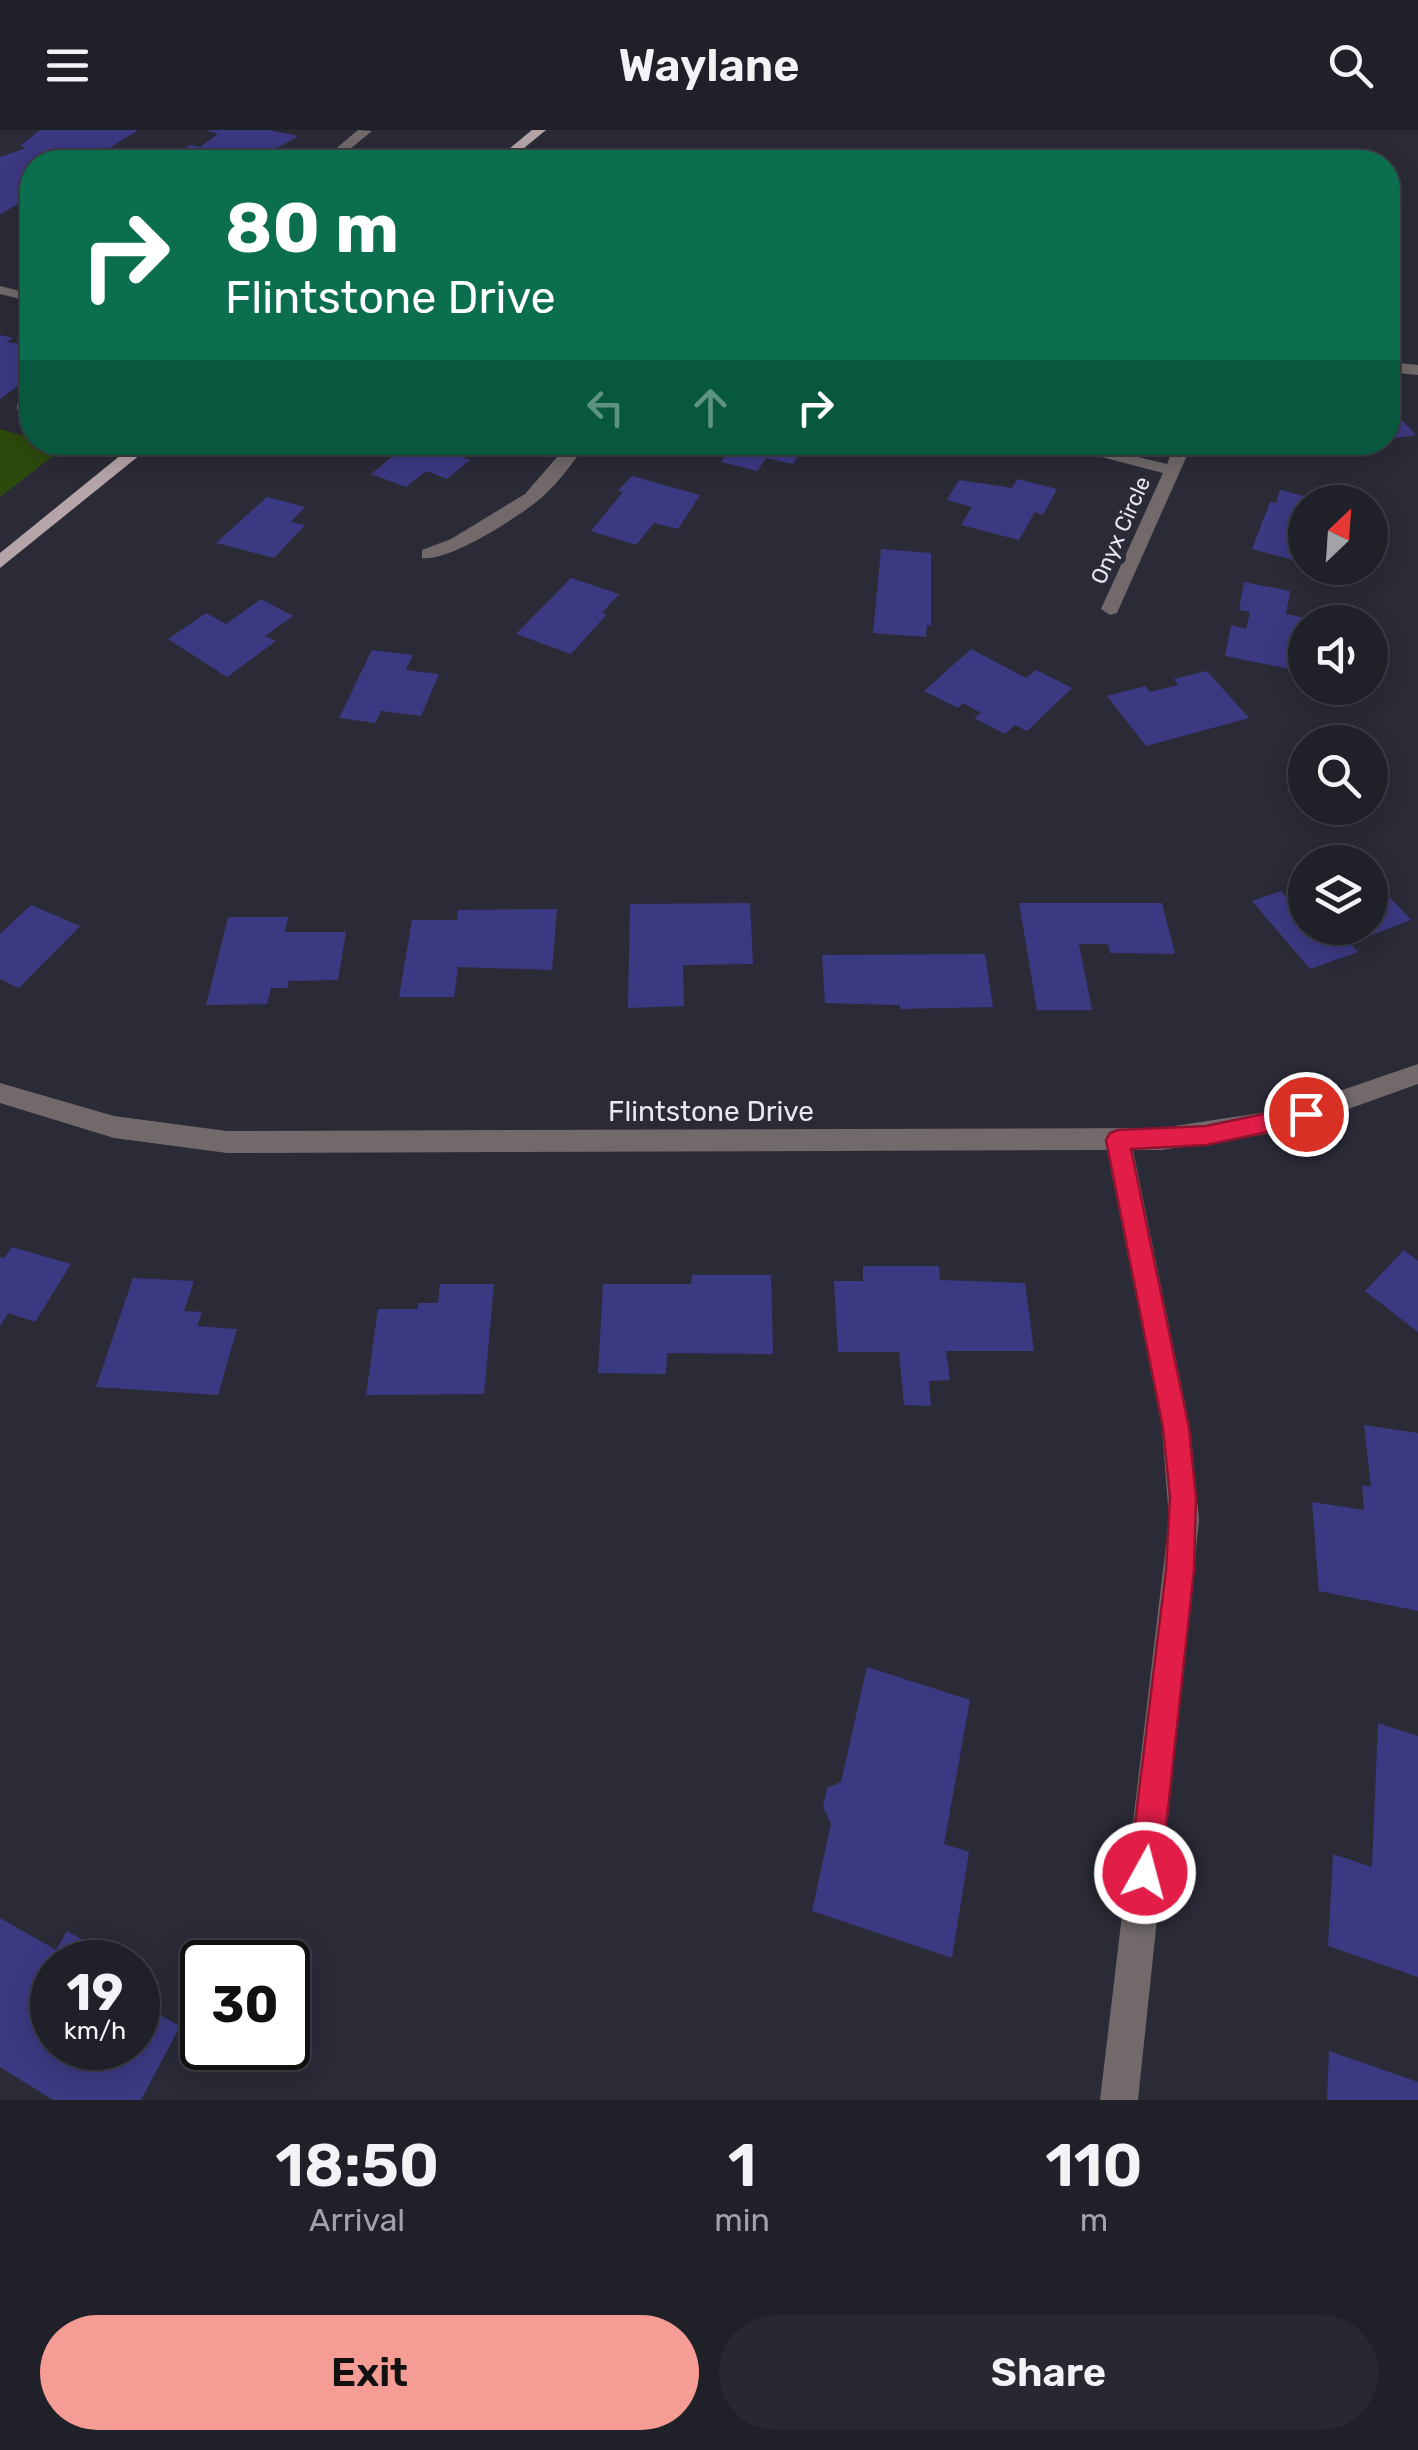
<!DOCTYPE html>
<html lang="en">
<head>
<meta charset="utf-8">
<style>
  body { margin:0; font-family:Rubik,sans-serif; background:#282831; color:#f1f3f6; height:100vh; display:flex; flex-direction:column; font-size:38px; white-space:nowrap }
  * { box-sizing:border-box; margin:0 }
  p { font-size:32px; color:#a2a3a8 }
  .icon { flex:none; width:55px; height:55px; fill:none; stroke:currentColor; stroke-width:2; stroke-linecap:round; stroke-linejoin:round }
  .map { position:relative; height:1970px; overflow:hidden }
  .drawer { display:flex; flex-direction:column; background:#202029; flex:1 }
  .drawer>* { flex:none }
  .guide { position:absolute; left:20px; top:20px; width:1380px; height:305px; border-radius:40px; box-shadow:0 5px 25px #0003,0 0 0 2px #3d3e46; background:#0b6e4f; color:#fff; overflow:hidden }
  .needle { width:65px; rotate:25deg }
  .controls { position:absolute; left:1288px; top:355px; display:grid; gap:20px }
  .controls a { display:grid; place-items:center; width:100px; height:100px; border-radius:50%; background:#202029; box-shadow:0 5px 25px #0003,0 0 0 2px #3d3e46; font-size:50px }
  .speed { position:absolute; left:30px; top:1810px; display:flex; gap:20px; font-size:50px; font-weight:700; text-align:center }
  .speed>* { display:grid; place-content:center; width:130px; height:130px; border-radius:50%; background:#202029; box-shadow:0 5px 25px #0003,0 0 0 2px #3d3e46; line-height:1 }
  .speed small { font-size:25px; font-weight:400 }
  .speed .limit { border:5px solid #111; border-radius:15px; background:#fff; color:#111 }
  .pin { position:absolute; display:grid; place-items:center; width:85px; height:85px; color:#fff; margin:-42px; border:5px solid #fff; border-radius:50%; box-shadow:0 2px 10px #0007 }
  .me { position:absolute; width:110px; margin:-55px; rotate:7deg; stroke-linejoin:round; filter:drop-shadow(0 0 8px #0008) }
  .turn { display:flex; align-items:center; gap:35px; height:210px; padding:0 40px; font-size:45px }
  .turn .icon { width:130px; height:130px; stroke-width:2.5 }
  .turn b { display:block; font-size:70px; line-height:85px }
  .lanes { display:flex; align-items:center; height:95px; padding:0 40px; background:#0003; justify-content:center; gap:50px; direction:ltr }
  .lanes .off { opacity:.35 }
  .eta { display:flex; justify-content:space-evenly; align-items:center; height:170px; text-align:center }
  .eta b { font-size:60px; font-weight:600; line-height:70px }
  .button { display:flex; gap:20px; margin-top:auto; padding:20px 40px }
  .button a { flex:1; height:115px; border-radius:60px; background:#f59c95; color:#111; font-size:40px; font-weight:600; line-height:115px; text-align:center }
  .button a+a { background:#282831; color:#f1f3f6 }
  header { display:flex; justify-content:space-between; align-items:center; height:130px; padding:0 40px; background:#202029; font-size:45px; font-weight:600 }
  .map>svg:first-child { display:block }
  .green { fill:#2d4a0d }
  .building { fill:#3c3983 }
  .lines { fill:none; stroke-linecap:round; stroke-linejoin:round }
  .minor { fill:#71696a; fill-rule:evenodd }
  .major { fill:#b6a5a8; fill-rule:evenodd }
  .route { fill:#e11d48; stroke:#92132f; stroke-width:2.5 }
  .labels { text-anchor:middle; stroke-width:10; stroke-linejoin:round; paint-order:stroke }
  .far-street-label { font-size:22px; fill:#e7e8f1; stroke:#2a2b37 }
  .street-label { font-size:28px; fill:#e7e8f1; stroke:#2a2b37 }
</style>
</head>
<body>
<header><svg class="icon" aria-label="menu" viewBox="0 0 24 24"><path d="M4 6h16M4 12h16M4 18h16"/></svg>Waylane<svg class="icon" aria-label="search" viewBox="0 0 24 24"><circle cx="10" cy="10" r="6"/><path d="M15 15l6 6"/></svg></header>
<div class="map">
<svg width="1418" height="1970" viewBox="0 0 1418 1970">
  <rect width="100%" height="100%" fill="#2a2b37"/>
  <path class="green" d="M0 299 32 308V312L66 316 0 367Z"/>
  <path class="building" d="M40 0H138L89 31 32 32V67L0 84V27L26 18 20 16Z
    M206 0H268L298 6 258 29 268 32H165L190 15 200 17 218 4Z
    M0 205 13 208 7 212 32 215V245L0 269Z
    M1396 284 1416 305 1388 309V285Z
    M392 312H422L470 330 447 349 426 341 406 357 371 344 392 327 379 322Z
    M670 312H808L793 334 766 328 757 341 721 332 730 319 714 315 707 325 668 316Z
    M1309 312H1369V315L1358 316 1359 324 1344 326 1340 321 1318 324Z
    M632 346 700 365 678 399 654 393 636 415 591 401 623 362 618 361Z
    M1017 349 1057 359 1043 385 1035 382 1019 410 961 395 972 377 947 370 959 350 1012 358Z
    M1280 360 1324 371 1305 372V433L1252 419 1270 372 1276 373Z
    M267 367 305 377 291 392 305 395 274 428 216 413Z
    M881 419 931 423V496L927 495 926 507 873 503Z
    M571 448 619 464 602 483 607 484 571 524 516 504Z
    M1244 452 1290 461 1286 484 1307 488 1300 541 1225 526 1231 495 1246 499 1250 482 1239 480Z
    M261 469 293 486 265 506 276 511 227 547 168 509 206 483 226 494Z
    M971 519 1026 548 1036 540 1072 558 1027 601 1015 595 1005 604 974 588 981 583 963 573 958 578 924 561Z
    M372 520 413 525 406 540 439 544 421 586 381 581 375 593 339 588Z
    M1207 541 1249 588 1146 616 1107 566 1145 556 1150 562 1178 555 1174 549Z
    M1370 746 1411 790 1350 813 1358 822 1310 839 1252 771 1281 761 1291 773 1305 768V798H1370Z
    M750 773 753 834 683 835 684 876 628 878 630 774Z
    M1019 773H1162L1175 824 1110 823 1108 814H1079L1092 880H1037Z
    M31 775 80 796 19 858 0 849V804Z
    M557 779 552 840 458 837 454 867H399L412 790H457L458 780Z
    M228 787H288L285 802H346L338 850 289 851 287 858H271L267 874 206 875Z
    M985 824 993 877 900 879V875L825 873 822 825Z
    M12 1117 71 1134 35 1192 8 1183 0 1196V1127L4 1128Z
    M1404 1120 1418 1131V1202L1365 1161Z
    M863 1136H939L940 1150 1025 1153 1034 1221H946L950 1250 929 1251 931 1276 904 1275 899 1222H838L834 1151H863Z
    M692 1145H771L773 1224 667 1223 666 1244 598 1243 603 1154H691Z
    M133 1148 194 1151 184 1181 202 1182 197 1196 237 1199 218 1265 96 1257Z
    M440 1154H494L484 1264 366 1265 378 1179H418V1173H438Z
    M1364 1295 1418 1303V1481L1319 1461 1312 1372 1364 1380 1362 1355 1371 1357Z
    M867 1537 970 1570 944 1714 969 1722 952 1828 812 1781 831 1694 823 1676 827 1658 841 1652Z
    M1378 1593 1418 1606V1847L1328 1816 1333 1724 1372 1737Z
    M0 1788 56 1820 67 1801 124 1832H52V1918H138V1873L180 1896 141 1970H53L0 1937Z
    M1329 1921 1418 1952V1970H1327Z"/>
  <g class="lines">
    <path class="minor" d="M358 0 372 1 334 32H320Z
      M0 156 32 164V172L0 164Z
      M1388 232 1418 235V245L1388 242Z
      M32 264V277L17 280V274Z
      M570 312H588C573 332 555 358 535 373 513 390 448 432 422 428V420L451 409 525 364Z
      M1044 312H1076L1167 334 1176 312H1193L1117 483 1110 485 1101 479 1163 343Z
      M1418 934V954L1287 1001 1161 1020H1133L1190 1298 1199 1390 1138 1970H1100L1169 1390 1162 1298 1107 1020 227 1023 114 1008 0 973V953L114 986 227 1001 1161 998 1287 979Z"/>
    <path class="major" d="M532 0H546L507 32H493Z
      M137 312H156L0 438V423Z"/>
  </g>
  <path class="route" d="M1306 975 1314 978 1318 984 1314 991 1306 994 1206 1015 1131 1019 1189 1298 1196 1367 1194 1440 1161 1743 1156 1754 1145 1759 1134 1754 1129 1743 1166 1440 1170 1367 1163 1298 1106 1010 1110 1003 1118 1000 1206 996Z"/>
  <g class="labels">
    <g class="far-street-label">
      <text transform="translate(1120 400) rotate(-66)" y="8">Onyx Circle</text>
    </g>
    <g class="street-label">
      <text x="711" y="991">Flintstone Drive</text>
    </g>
  </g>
</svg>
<div class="controls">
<a><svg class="needle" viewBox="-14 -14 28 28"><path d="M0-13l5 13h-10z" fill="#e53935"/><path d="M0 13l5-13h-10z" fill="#a2a3a8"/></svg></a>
<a><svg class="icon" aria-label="sound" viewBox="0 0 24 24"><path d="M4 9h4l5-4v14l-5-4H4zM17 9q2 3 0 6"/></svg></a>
<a><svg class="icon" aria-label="search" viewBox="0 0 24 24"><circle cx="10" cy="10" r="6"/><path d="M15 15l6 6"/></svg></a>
<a><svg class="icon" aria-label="layers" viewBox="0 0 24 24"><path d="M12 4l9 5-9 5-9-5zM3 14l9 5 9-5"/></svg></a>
</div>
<div class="speed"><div>19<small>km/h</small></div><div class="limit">30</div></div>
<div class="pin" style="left:1306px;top:984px;background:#d93025"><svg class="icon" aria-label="arrive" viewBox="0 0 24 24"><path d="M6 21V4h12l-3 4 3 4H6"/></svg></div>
<svg class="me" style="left:1145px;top:1743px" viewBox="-20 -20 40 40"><circle r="17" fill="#e11d48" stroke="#fff" stroke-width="3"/><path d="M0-11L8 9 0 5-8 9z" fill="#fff"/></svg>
<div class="guide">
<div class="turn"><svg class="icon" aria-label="right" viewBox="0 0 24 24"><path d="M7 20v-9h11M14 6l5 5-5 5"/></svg><div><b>80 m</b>Flintstone Drive</div></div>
<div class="lanes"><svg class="icon off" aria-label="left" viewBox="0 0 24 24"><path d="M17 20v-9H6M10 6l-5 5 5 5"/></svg><svg class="icon off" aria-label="ahead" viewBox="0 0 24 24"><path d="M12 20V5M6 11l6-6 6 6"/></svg><svg class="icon" aria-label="right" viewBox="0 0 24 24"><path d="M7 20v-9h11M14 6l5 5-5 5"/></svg></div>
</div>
</div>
<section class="drawer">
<div class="eta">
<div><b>18:50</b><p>Arrival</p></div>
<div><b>1</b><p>min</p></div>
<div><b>110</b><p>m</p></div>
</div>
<div class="button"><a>Exit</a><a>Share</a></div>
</section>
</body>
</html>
